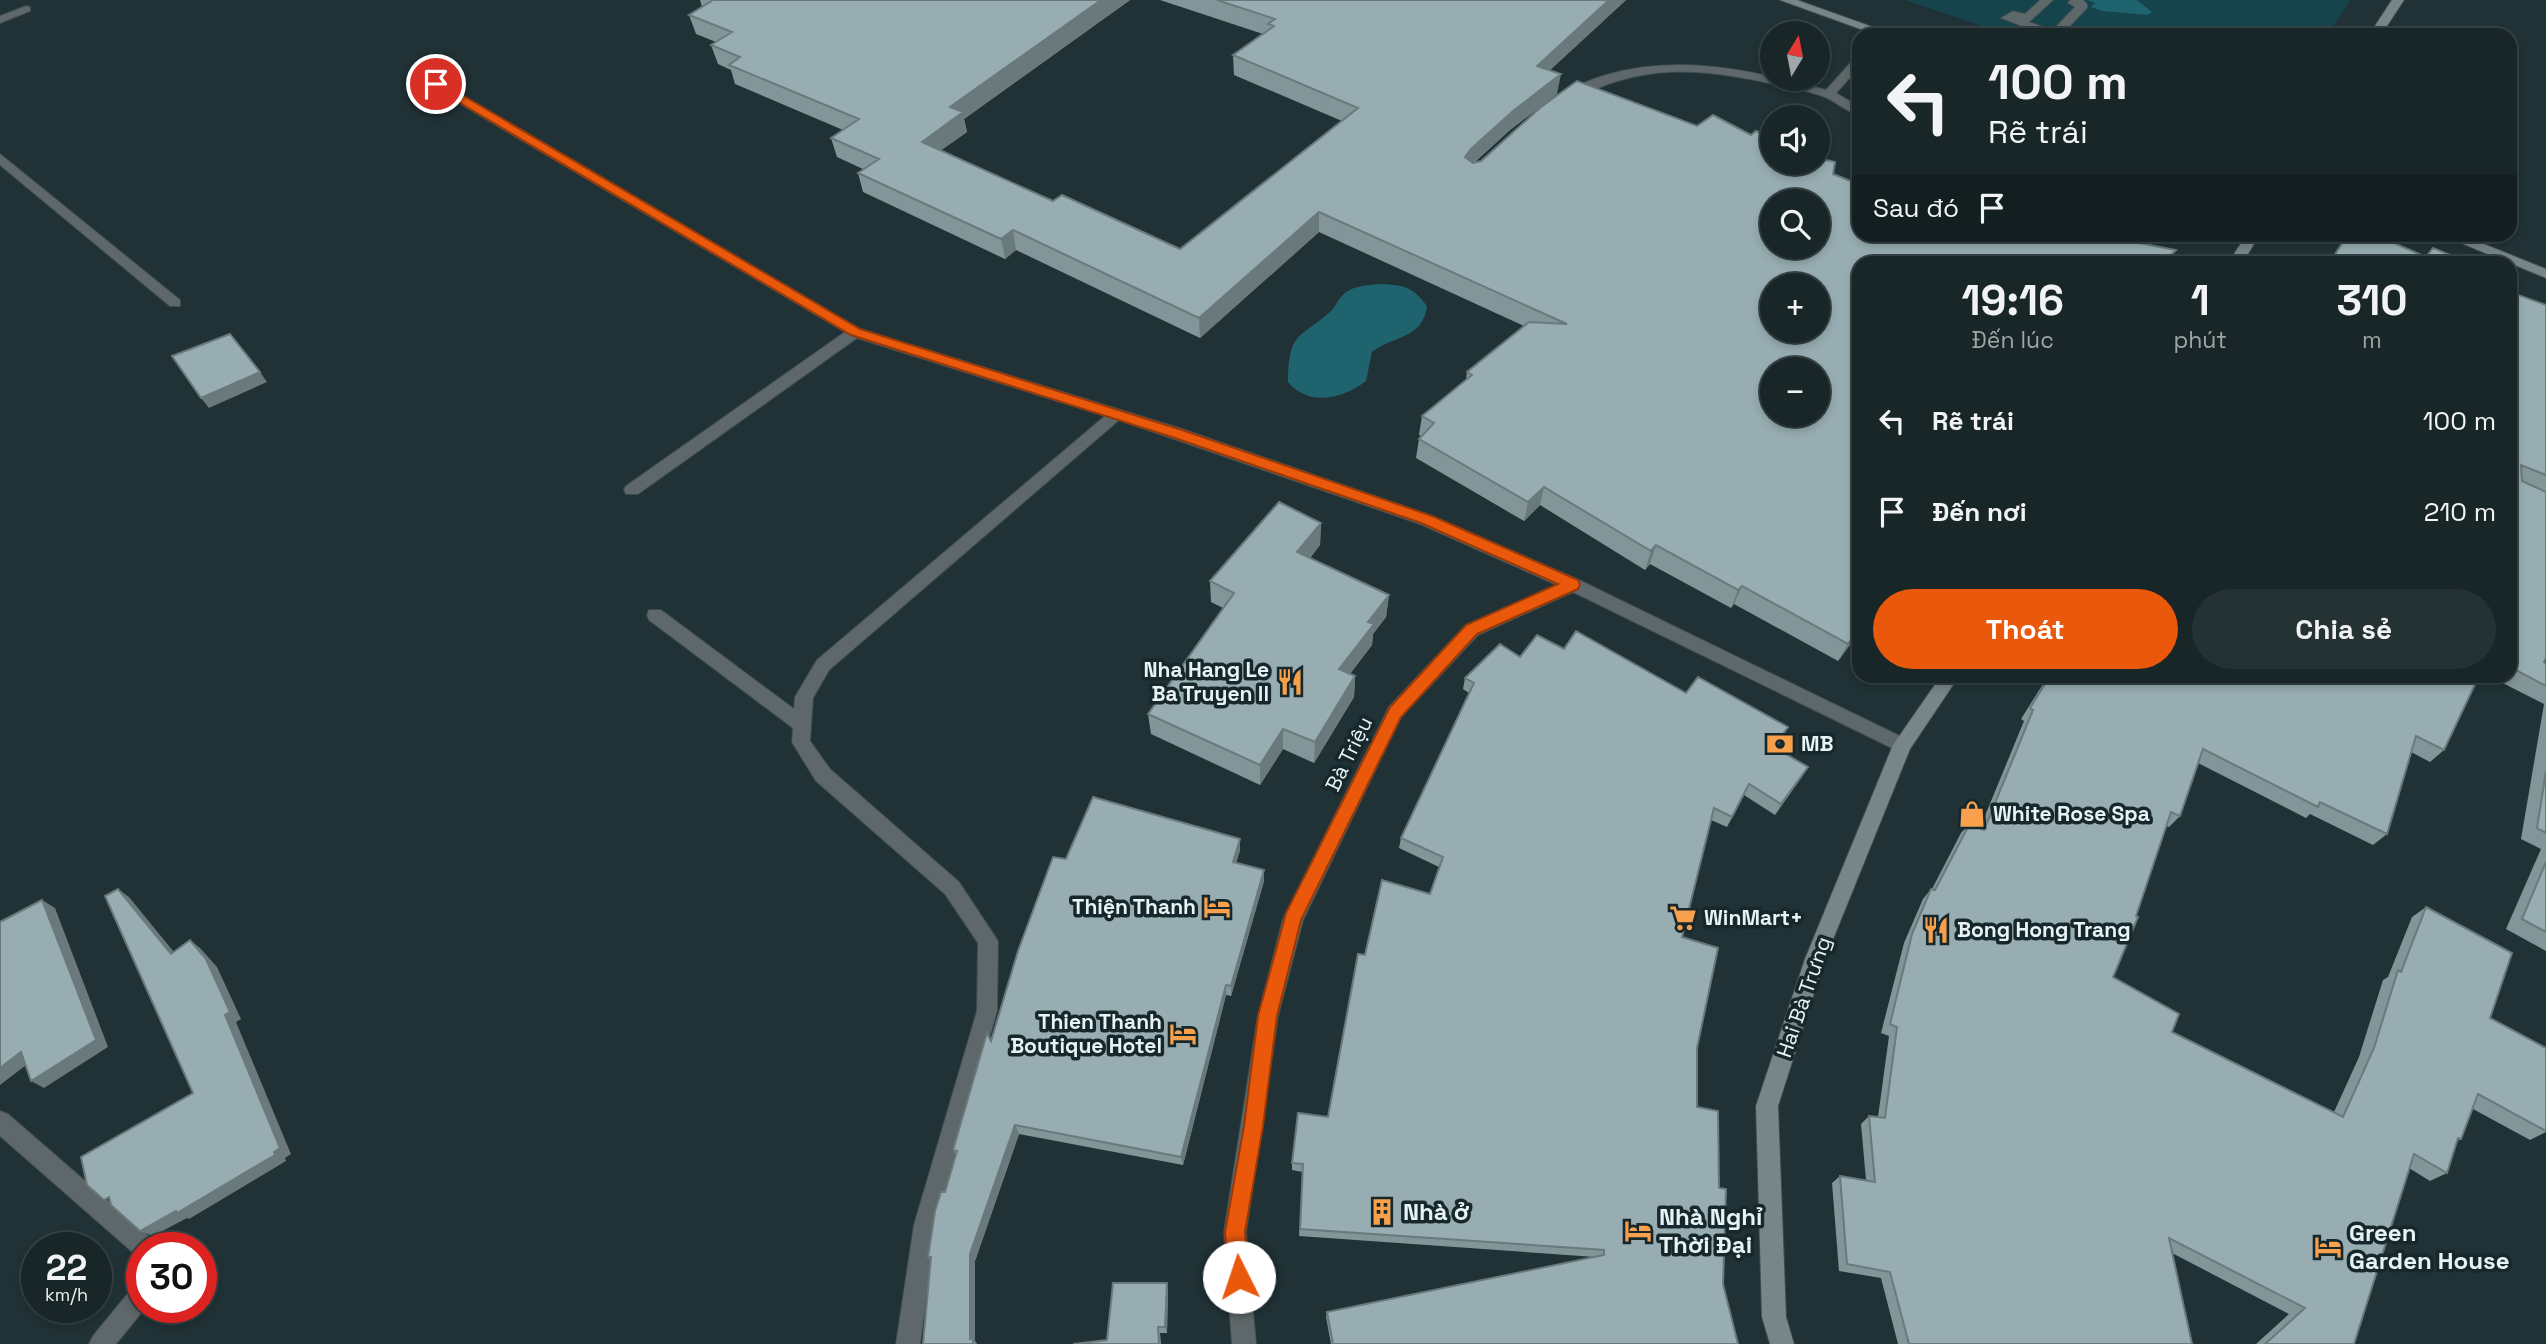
<!DOCTYPE html>
<html lang="vi">
<head>
<meta charset="utf-8">
<style>
  body { margin:0; font-family:"Space Grotesk",sans-serif; background:#253234; color:#f1f3f6; height:100vh; display:flex; flex-direction:column; font-size:26px; white-space:nowrap }
  * { box-sizing:border-box; margin:0 }
  p { font-size:23px; color:#9fa5a8 }
  .icon { flex:none; width:38px; height:38px; fill:none; stroke:currentColor; stroke-width:2; stroke-linecap:round; stroke-linejoin:round }
  .map { position:relative; flex:1; overflow:hidden }
  .drawer { position:absolute; left:1852px; top:256px; width:665px; height:427px; display:flex; flex-direction:column; background:#182628; border-radius:21px; box-shadow:0 4px 10px #0003,0 0 0 2px #364345 }
  .drawer>* { flex:none }
  .guide { position:absolute; left:1852px; top:28px; width:665px; height:214px; border-radius:21px; box-shadow:0 4px 10px #0003,0 0 0 2px #364345; background:#182628; color:#f1f3f6; overflow:hidden }
  .needle { width:46px; rotate:10deg }
  .fabs { position:absolute; left:1760px; top:21px; display:grid; gap:14px }
  .fabs a { display:grid; place-items:center; width:70px; height:70px; border-radius:50%; background:#182628; box-shadow:0 4px 10px #0003,0 0 0 2px #364345; font-size:35px }
  .speed { position:absolute; left:21px; top:1232px; display:flex; gap:14px; font-size:35px; font-weight:700; text-align:center }
  .speed>* { display:grid; place-content:center; width:91px; height:91px; border-radius:50%; background:#182628; box-shadow:0 4px 10px #0003,0 0 0 2px #364345; line-height:1 }
  .speed small { font-size:18px; font-weight:400 }
  .speed .limit { border:10px solid #d22; background:#fff; color:#111 }
  .pin { position:absolute; display:grid; place-items:center; width:60px; height:60px; color:#fff; margin:-30px; border:4px solid #fff; border-radius:50%; box-shadow:0 2px 7px #0007 }
  .me { position:absolute; width:77px; margin:-38px; rotate:356deg; stroke-linejoin:round; filter:drop-shadow(0 0 5px #0008) }
  .turn { display:flex; align-items:center; gap:24px; height:147px; padding:0 21px; font-size:32px }
  .turn .icon { width:91px; height:91px; stroke-width:2.5 }
  .turn b { display:block; font-size:49px; line-height:60px }
  .then { display:flex; align-items:center; height:66px; padding:0 21px; background:#0003; gap:14px; font-size:26px }
  .eta { display:flex; justify-content:space-evenly; align-items:center; height:119px; text-align:center }
  .eta b { font-size:42px; font-weight:700; line-height:49px }
  .cta { display:flex; gap:14px; margin-top:auto; padding:14px 21px }
  .cta a { flex:1; height:80px; border-radius:42px; background:#ea580c; color:#fff; font-size:28px; font-weight:700; line-height:80px; text-align:center }
  .cta a+a { background:#253234; color:#f1f3f6 }
  ul { padding:0; list-style:none }
  li { display:flex; align-items:center; gap:21px; height:91px; padding:0 21px }
  li div { flex:1 }
  li b { display:block; font-size:26px }
  li em { font-style:normal }
  .map>svg:first-child { display:block }
  .green { fill:#15444c }
  .water { fill:#1f636f }
  .lines { fill:none; stroke-linecap:round; stroke-linejoin:round }
  .lane-casing { stroke:#3c4d51; stroke-width:2 }
  .street-casing { stroke:#3c4d51; stroke-width:2 }
  .secondary-casing { stroke:#3c4d51; stroke-width:2 }
  .lane { fill:#5e6769; fill-rule:evenodd }
  .street { fill:#5e6769; fill-rule:evenodd }
  .secondary { fill:#788689; fill-rule:evenodd }
  .wall { fill:#829598 }
  .shaded-wall { fill:#6a797c }
  .building { fill:#97adb1; stroke:#6a797c; stroke-width:2; fill-rule:evenodd }
  .route { fill:#ea580c; stroke:#983908; stroke-width:2 }
  .labels { text-anchor:middle; stroke-width:7; stroke-linejoin:round; paint-order:stroke }
  .poi-label { font-size:21px; font-weight:bold; fill:#e7f3f5; stroke:#16282c; text-anchor:start }
  .street-label { font-size:21px; fill:#e7f3f5; stroke:#16282c }
  .near-poi-label { font-size:24px; font-weight:bold; fill:#e7f3f5; stroke:#16282c; text-anchor:start }
</style>
</head>
<body>
<div class="map">
<svg width="2546" height="1344" viewBox="0 0 2546 1344">
  <rect width="100%" height="100%" fill="#203236"/>
  <path class="green" d="M1905 0H2351L2327 35H2008Z"/>
  <path class="water" d="M2087 0H2137L2152 12 2148 15 2102 11 2091 7 2095 3Z
    M1377 284C1403 285 1411 285 1427 306 1423 339 1394 335 1372 352L1366 381C1343 399 1309 407 1288 382 1289 330 1299 340 1332 310 1336 306 1337 301 1341 297 1350 286 1364 286 1377 284Z"/>
  <g class="lines">
    <defs>
      <path id="lane" d="M1858 58V69L1836 93 1858 106V115C1846 111 1836 102 1825 97 1810 91 1793 89 1778 85 1703 68 1643 62 1573 100L1569 101 1563 97C1573 87 1591 79 1606 75 1680 53 1755 71 1826 90L1854 59Z"/>
      <path id="street" d="M2040 0H2053L2029 22 2053 30 2075 7 2068 3 2070 0H2083L2087 4V8L2066 30 2075 35H2045L2001 18 2013 11 2025 14Z
        M26 6 30 7V11L0 23V16Z
        M436 80 860 329 1182 429 1432 516 1579 580 1908 740 1911 745 1908 750 1902 753 1896 750 1573 592 1478 635 1401 717 1303 920 1278 1016 1246 1232 1256 1344H1232L1224 1232 1258 1016 1283 919 1389 707 1466 625 1557 585 1420 524 1119 420 829 670 813 698 810 741 830 769 959 882 998 941 997 1011 936 1225 920 1344H896L914 1225 977 1011 978 943 945 894 816 781 792 742 793 728 649 620 647 615 649 610H661L794 709 795 697 817 660 1105 416 857 338 638 494H626L624 490 626 486 845 332 432 87V81Z
        M0 154 180 300V306H170L0 165Z
        M0 1111 8 1114 153 1240 156 1248H142V1258L137 1256 0 1136Z
        M142 1283V1307H146L116 1344H89L93 1336 134 1286Z"/>
      <path id="secondary" d="M1780 0H1797L1895 35H1877Z
        M2392 0H2404L2381 35H2369Z
        M2247 234H2260L2243 262H2229Z
        M2439 234H2459L2546 269V278Z
        M1941 676H1959L1910 749 1825 959 1778 1106 1786 1317 1794 1344H1770L1762 1317 1756 1106 1805 959 1893 745Z"/>
    </defs>
    <use href="#lane" class="lane-casing"/>
    <use href="#street" class="street-casing"/>
    <use href="#secondary" class="secondary-casing"/>
    <use href="#lane" class="lane"/>
    <use href="#street" class="street"/>
    <use href="#secondary" class="secondary"/>
  </g>
  <path class="wall" d="M700 0H1130L964 119 967 132 941 150 1053 201 1180 249 1342 121 1234 75 1233 55 1263 34 1160 0H1626L1550 70 1557 94 1510 130 1475 162 1697 126 1751 135 1833 174 2011 243 2176 250 2168 262H1858V634L1838 661 1734 604 1731 608 1650 564 1645 570 1540 505 1524 521 1416 458 1419 439 1421 436 1419 435 1422 416 1466 380 1467 372 1524 326 1319 232 1200 338 1016 250 1005 259 863 192 858 173 863 169 837 157 831 138 843 130 735 84 731 70 718 64 711 45 716 42 696 34 689 15 702 7Z
    M2510 292 2546 305V658L2544 662 2546 664V951L2506 929 2541 849 2521 839 2544 704 2489 676H2510Z
    M1321 523 1320 545 1310 558 1389 595 1386 617 1373 634 1372 645 1350 674 1355 676 1354 697 1314 763 1283 749 1260 785 1151 734 1148 714 1223 608 1211 602 1210 581Z
    M1564 649 1686 693 1782 738 1776 748 1808 767 1801 778 1775 815 1744 795 1727 827 1711 820 1682 937 1697 1048V1107L1719 1188 1723 1284 1738 1344H1331L1326 1317 1327 1312 1595 1257 1299 1236 1303 1172 1292 1170V1163L1328 1117 1365 955 1430 894 1439 867 1399 848 1401 838 1469 693 1463 689 1465 678 1520 657Z
    M2048 676H2479L2444 750 2430 762 2411 752 2387 834 2373 845 2310 814 2306 818 2198 763 2180 816 2169 827 2166 826 2113 977 2172 1032 2334 1112 2359 1057 2383 980 2388 977 2412 917 2426 907 2490 1018 2546 1048V1132L2530 1140 2473 1109 2461 1139 2457 1141 2447 1173 2430 1181 2409 1168 2354 1344H2256L2289 1314 2172 1253 2192 1344H1898L1881 1278 1839 1271 1832 1183 1840 1176 1866 1180 1861 1124 1869 1116 1878 1117 1889 1036 1881 1033 1904 943 1923 899 1931 889H1932L1961 833 1970 823 1980 828 2024 721 2021 719Z
    M1240 850 1236 863 1264 881 1231 996 1226 995 1183 1165 1019 1134 975 1261V1341L977 1344H923L931 1261 928 1257 945 1192 956 1155 953 1150 991 1041 1066 859Z
    M1168 1290 1167 1333H1160L1161 1344H1073L1107 1340Z"/>
  <path class="shaded-wall" d="M1101 0H1130L964 119 967 132 926 161 922 142 950 107Z
    M1609 0H1626L1534 85 1537 66Z
    M1561 74 1557 94 1510 130 1468 168 1465 157 1471 149 1513 111Z
    M1319 212V232L1200 338 1199 318Z
    M1013 230 1016 250 1005 259 1001 239Z
    M2176 250 2168 262H2163Z
    M260 372 267 382 209 408 201 398Z
    M1544 487 1540 505 1524 521 1528 502Z
    M1321 523 1320 545 1296 573 1297 552Z
    M1656 545 1650 564 1645 570 1651 551Z
    M1742 586 1734 604 1731 608 1738 590Z
    M1389 595 1386 617 1373 634 1372 645 1337 690 1339 669 1368 622Z
    M1858 629V634L1838 661 1848 644Z
    M1355 676 1354 697 1314 763 1315 742Z
    M1283 729V749L1260 785V765Z
    M1808 767 1801 778 1775 815 1781 804Z
    M1240 839V850L1233 873V862Z
    M1264 870V881L1231 996V986Z
    M118 889 129 897 182 962 171 954Z
    M42 900 55 908 108 1047 44 1088 31 1081Z
    M190 940 200 948 217 967 241 1019 236 1022 291 1154 285 1158 286 1161 189 1219 187 1218 153 1236 140 1231 225 1015Z
    M1226 985V995L1183 1165 1181 1157Z
    M21 1052 34 1059 0 1085V1068Z
    M1015 1125 1019 1134 975 1261V1341L977 1344H973L970 1339V1254Z
    M1167 1283 1168 1290 1167 1333 1165 1327Z"/>
  <path class="building" d="M712 0H1101L950 107 963 112 922 142 1053 201 1062 195 1180 249 1358 108 1233 55 1274 26 1268 24 1275 19 1217 0H1609L1537 66 1561 74 1513 111 1471 149 1465 157 1473 163 1481 161 1541 107 1577 81 1697 126 1713 115 1751 135 1756 131 1773 138V163H1818V158L1835 162 1833 174 1858 184V234H1989L2011 243 2018 234H2092L2176 250 2163 262H1858V629L1848 644 1742 586 1738 590 1656 545 1651 551 1544 487 1528 502 1419 439 1434 423 1422 416 1472 375 1467 372 1529 322 1567 324 1319 212 1199 318 1013 230 1001 239 858 173 879 159 831 138 859 119 729 65 740 57 711 45 732 32 689 15 713 0ZM1773 201H1818V247H1773ZM1773 285H1818V331H1773ZM1773 369H1818V415H1773Z
    M2348 234H2374L2426 257 2433 248 2467 262H2330Z
    M2510 292 2546 305V475L2521 465 2522 481 2546 492V658L2544 662 2546 664V686L2510 667Z
    M230 334 260 372 201 398 172 356Z
    M1279 502 1321 523 1297 552 1389 595 1368 622 1374 624 1339 669 1355 676 1315 742 1283 729 1260 765 1148 714 1234 593 1210 581Z
    M1576 631 1686 693 1698 677 1788 727 1774 747 1808 767 1781 804 1749 784 1732 817 1714 808 1682 937 1718 948 1697 1048V1107L1718 1111 1719 1188 1726 1189 1723 1284 1738 1344H1333L1327 1312 1604 1255V1250L1300 1229 1303 1164 1292 1163 1298 1113 1328 1117 1358 954 1365 955 1382 880 1430 894 1443 857 1401 838 1474 683 1465 678 1500 644 1520 657 1537 635 1564 649Z
    M2050 676H2479L2444 750 2416 736 2387 834 2320 802 2318 807 2203 749 2180 816 2171 812 2136 916 2138 917 2113 977 2179 1014 2172 1032 2343 1117 2374 1048 2398 970 2401 972 2426 907 2512 953 2490 1018 2546 1048V1131L2478 1094 2461 1139 2458 1138 2447 1173 2414 1154 2354 1344H2265L2305 1308 2169 1238 2192 1344H1909L1890 1272 1847 1264 1840 1176 1875 1182 1869 1116 1885 1118 1897 1027 1890 1024 1912 934 1931 889 1935 890 1970 823 1984 830 2033 710 2030 708Z
    M2546 771V833L2537 828Z
    M1093 797 1240 839 1233 862 1264 870 1231 986 1226 985 1181 1157 1015 1125 970 1254V1339L973 1338V1344H923L931 1257H928L935 1211 941 1192H945L957 1151 953 1150 987 1033 991 1041 1018 951 1053 857 1066 859Z
    M2546 862V932L2522 919Z
    M118 889 171 954 190 940 206 959 230 1012 225 1015 280 1148 274 1152 275 1155 177 1213 176 1211 140 1231 111 1205 109 1197 104 1200 87 1185 81 1157 193 1093 105 896Z
    M42 900 96 1040 31 1081 21 1052 0 1068V922Z
    M1113 1283H1167L1165 1327H1158L1159 1344H1073L1107 1340Z"/>
  <path class="route" d="M433 82H440L860 329 1182 430 1432 516 1578 580 1580 584 1578 589 1477 634 1401 717 1301 920 1277 1016 1263 1126 1245 1232 1249 1277 1246 1284 1239 1287 1231 1284 1228 1277 1225 1232 1244 1126 1258 1016 1286 913 1390 707 1466 625 1558 584 1421 523 1172 437 851 335 433 87Z"/>
  <defs>
    <symbol id="restaurant-bare" viewBox="-9 -9 18 18"><path d="M-5-6h1v4h1v-4h1v4h1v-4h1v5L-1.5 .5V6h-2V.5L-5-1ZM5-6V6H3V1.5H1.5Q1.5-4 5-6Z" fill="#f9a04c" stroke="#16282c" stroke-width="2.5" paint-order="stroke"/></symbol>
    <symbol id="bank-bare" viewBox="-9 -9 18 18"><path d="M-6-4H6V4H-6ZM0-2.3a2.3 2.3 0 1 0 0 4.6a2.3 2.3 0 1 0 0-4.6Z" fill="#f9a04c" stroke="#16282c" stroke-width="2.5" paint-order="stroke"/></symbol>
    <symbol id="shop-bare" viewBox="-9 -9 18 18"><path d="M-5-2.5h2.3a2.7 3.5 0 0 1 5.4 0H5L5.5 6h-11ZM-1.5-2.5h3a1.5 2.3 0 0 0-3 0Z" fill="#f9a04c" stroke="#16282c" stroke-width="2.5" paint-order="stroke"/></symbol>
    <symbol id="hotel-bare" viewBox="-9 -9 18 18"><path d="M-6-4.5h1.5V1H6V5H4.5V3h-9V5H-6ZM-4 0a1.8 1.8 0 1 1 3.6 0ZM.5 0V-2.5h3Q6-2.5 6 0Z" fill="#f9a04c" stroke="#16282c" stroke-width="2.5" paint-order="stroke"/></symbol>
    <symbol id="supermarket-bare" viewBox="-9 -9 18 18"><path d="M-6-5.5h2.5l.6 2H6L4.5 2H-2.5L-4.4-4H-6ZM-1.5 3.2a1.3 1.3 0 1 0 .1 0ZM3 3.2a1.3 1.3 0 1 0 .1 0Z" fill="#f9a04c" stroke="#16282c" stroke-width="2.5" paint-order="stroke"/></symbol>
    <symbol id="building-bare" viewBox="-9 -9 18 18"><path d="M-4-6H4V6H1V3H-1V6H-4ZM-2.5-4.3h1.7v1.8h-1.7ZM.8-4.3h1.7v1.8H.8ZM-2.5-1h1.7V.8h-1.7ZM.8-1h1.7V.8H.8Z" fill="#f9a04c" stroke="#16282c" stroke-width="2.5" paint-order="stroke"/></symbol>
  </defs>
  <g fill-rule="evenodd">
    <use href="#restaurant-bare" x="1271" y="663" width="38" height="38"/>
    <use href="#bank-bare" x="1761" y="725" width="38" height="38"/>
    <use href="#shop-bare" x="1953" y="795" width="38" height="38"/>
    <use href="#hotel-bare" x="1198" y="888" width="38" height="38"/>
    <use href="#supermarket-bare" x="1664" y="899" width="38" height="38"/>
    <use href="#restaurant-bare" x="1917" y="911" width="38" height="38"/>
    <use href="#hotel-bare" x="1164" y="1015" width="38" height="38"/>
    <use href="#building-bare" x="1363" y="1193" width="38" height="38"/>
    <use href="#hotel-bare" x="1619" y="1212" width="38" height="38"/>
    <use href="#hotel-bare" x="2309" y="1228" width="38" height="38"/>
  </g>
  <g class="labels">
    <g class="poi-label">
      <text x="1269" y="677" text-anchor="end">Nha Hang Le<tspan x="1269" dy="24">Ba Truyen ll</tspan></text>
      <text x="1801" y="751">MB</text>
      <text x="1993" y="821">White Rose Spa</text>
      <text x="1196" y="914" text-anchor="end">Thiện Thanh</text>
      <text x="1704" y="925">WinMart+</text>
      <text x="1957" y="937">Bong Hong Trang</text>
      <text x="1162" y="1029" text-anchor="end">Thien Thanh<tspan x="1162" dy="24">Boutique Hotel</tspan></text>
    </g>
    <g class="street-label">
      <text transform="translate(1349 754) rotate(-64)" y="7">Bà Triệu</text>
      <text transform="translate(1804 997) rotate(-71)" y="7">Hai Bà Trưng</text>
    </g>
    <g class="near-poi-label">
      <text x="1403" y="1220">Nhà ở</text>
      <text x="1659" y="1225">Nhà Nghỉ<tspan x="1659" dy="28">Thời Đại</tspan></text>
      <text x="2349" y="1241">Green<tspan x="2349" dy="28">Garden House</tspan></text>
    </g>
  </g>
</svg>
<div class="fabs">
<a><svg class="needle" viewBox="-14 -14 28 28"><path d="M0-13l5 13h-10z" fill="#e53935"/><path d="M0 13l5-13h-10z" fill="#9fa5a8"/></svg></a>
<a><svg class="icon" aria-label="sound" viewBox="0 0 24 24"><path d="M4 9h4l5-4v14l-5-4H4zM17 9q2 3 0 6"/></svg></a>
<a><svg class="icon" aria-label="search" viewBox="0 0 24 24"><circle cx="10" cy="10" r="6"/><path d="M15 15l6 6"/></svg></a>
<a>+</a>
<a>−</a>
</div>
<div class="speed"><div>22<small>km/h</small></div><div class="limit">30</div></div>
<div class="pin" style="left:436px;top:84px;background:#d93025"><svg class="icon" aria-label="arrive" viewBox="0 0 24 24"><path d="M6 21V4h12l-3 4 3 4H6"/></svg></div>
<svg class="me" style="left:1239px;top:1277px" viewBox="-20 -20 40 40"><circle r="19" fill="#fff"/><path d="M0-13L10 11 0 6-10 11z" fill="#ea580c"/></svg>
<div class="guide">
<div class="turn"><svg class="icon" aria-label="left" viewBox="0 0 24 24"><path d="M17 20v-9H6M10 6l-5 5 5 5"/></svg><div><b>100 m</b>Rẽ trái</div></div>
<div class="then">Sau đó<svg class="icon" aria-label="arrive" viewBox="0 0 24 24"><path d="M6 21V4h12l-3 4 3 4H6"/></svg></div>
</div>
<section class="drawer">
<div class="eta">
<div><b>19:16</b><p>Đến lúc</p></div>
<div><b>1</b><p>phút</p></div>
<div><b>310</b><p>m</p></div>
</div>
<ul>
<li><svg class="icon" aria-label="left" viewBox="0 0 24 24"><path d="M17 20v-9H6M10 6l-5 5 5 5"/></svg><div><b>Rẽ trái</b></div><em>100 m</em></li>
<li><svg class="icon" aria-label="arrive" viewBox="0 0 24 24"><path d="M6 21V4h12l-3 4 3 4H6"/></svg><div><b>Đến nơi</b></div><em>210 m</em></li>
</ul>
<div class="cta"><a>Thoát</a><a>Chia sẻ</a></div>
</section>
</div>
</body>
</html>
